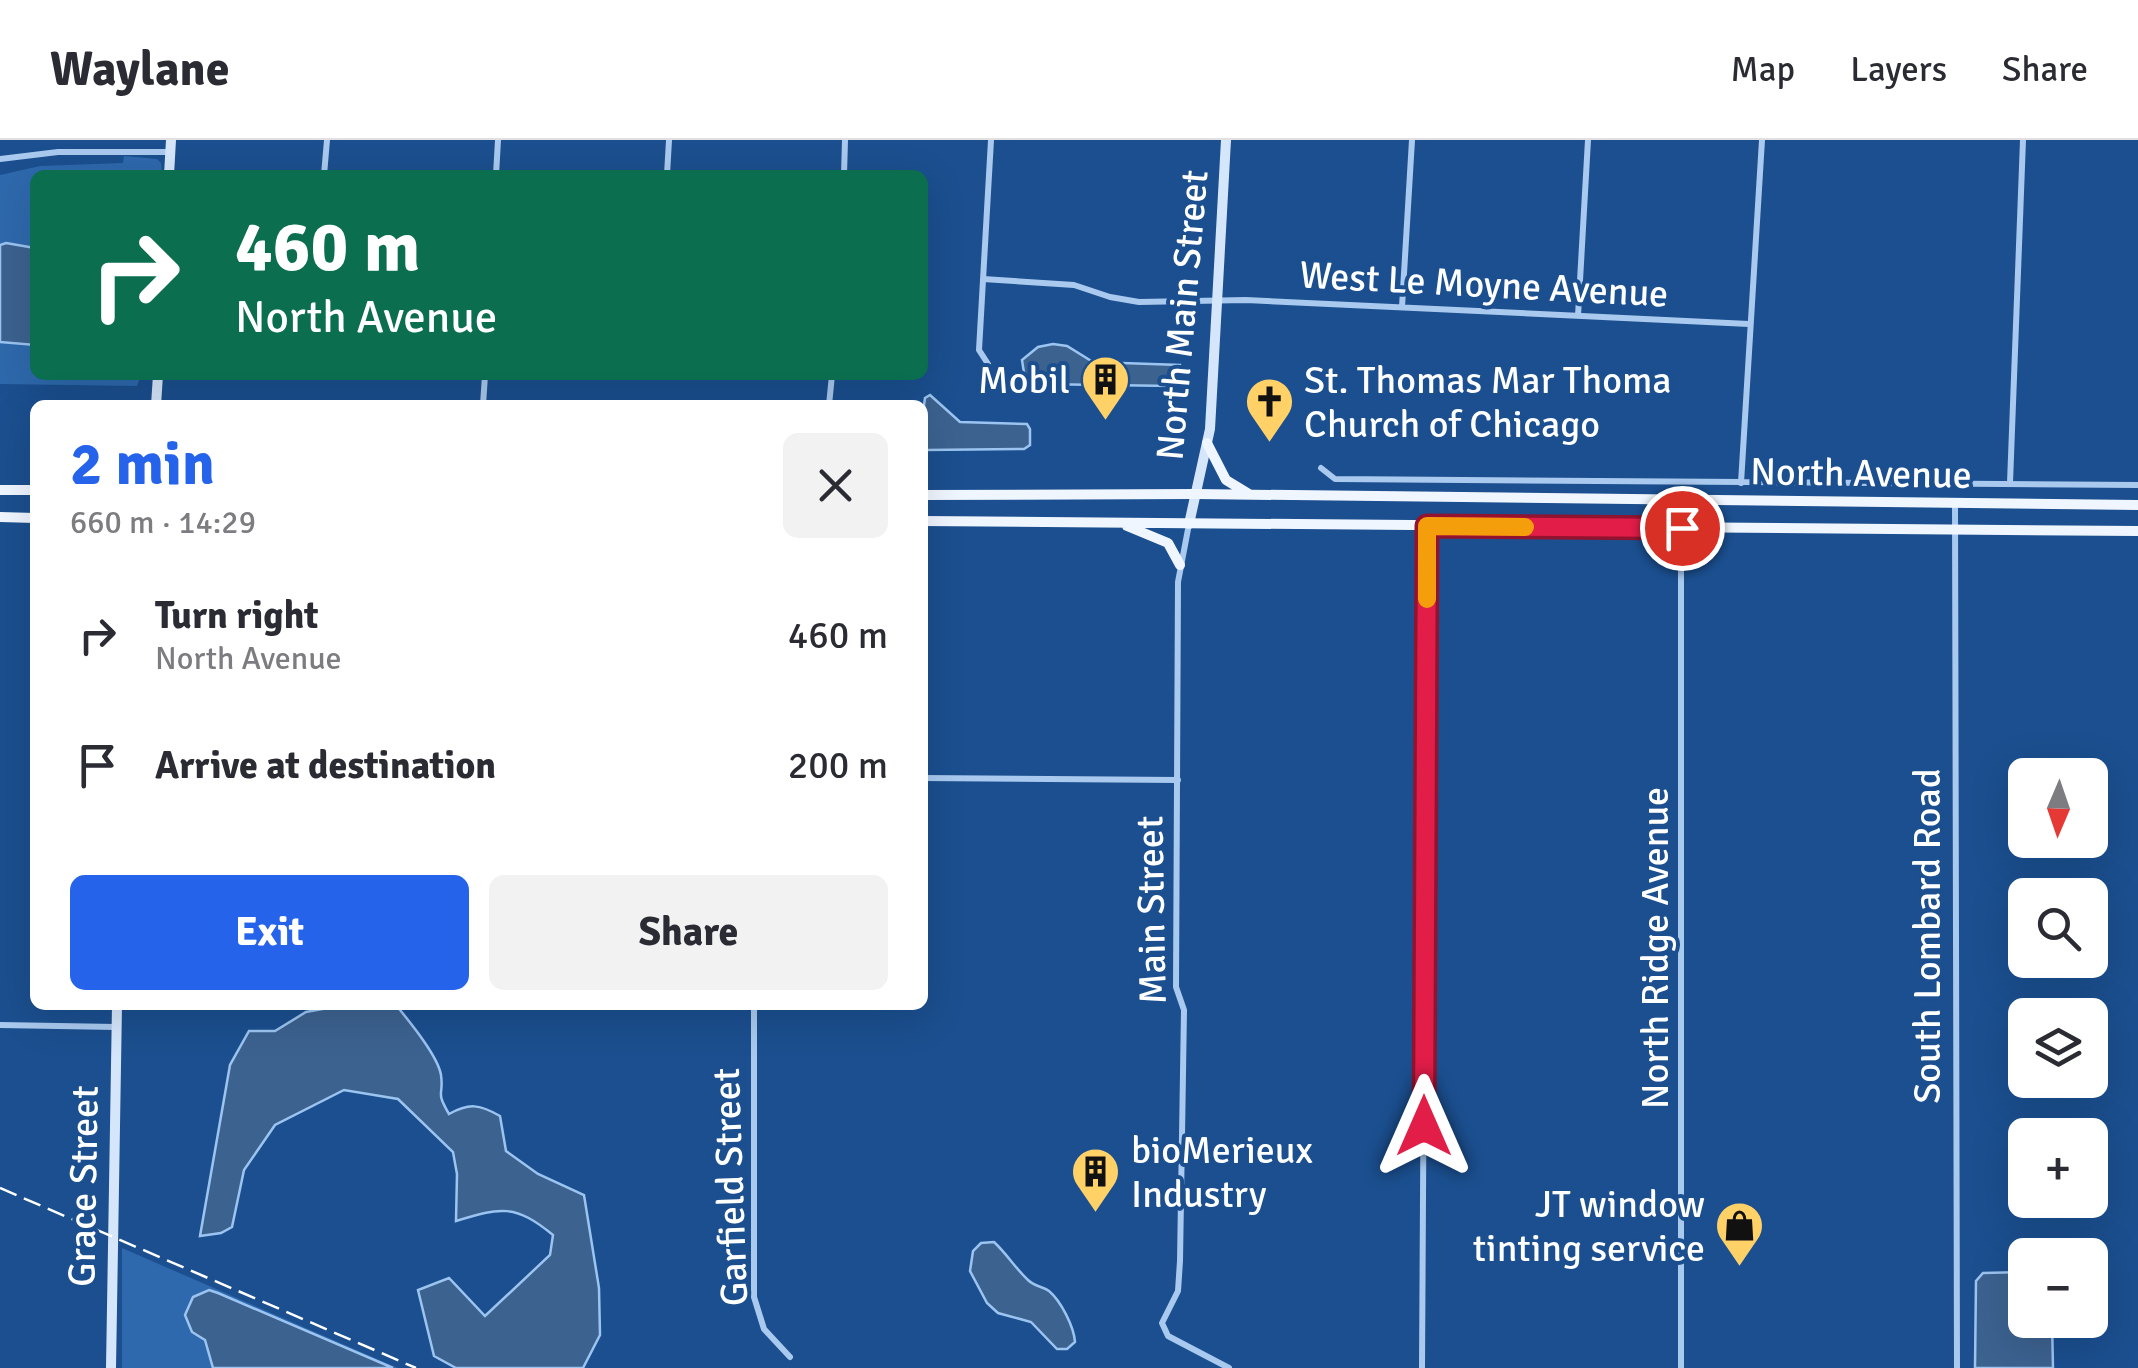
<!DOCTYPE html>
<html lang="en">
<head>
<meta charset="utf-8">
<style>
  body { margin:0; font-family:Signika,sans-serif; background:#f2f2f3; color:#2b2b33; height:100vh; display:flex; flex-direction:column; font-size:38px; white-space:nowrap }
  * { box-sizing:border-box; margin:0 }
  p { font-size:32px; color:#7c7c81 }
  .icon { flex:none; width:55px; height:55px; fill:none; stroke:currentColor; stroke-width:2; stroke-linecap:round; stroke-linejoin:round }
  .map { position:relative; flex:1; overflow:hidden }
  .details { position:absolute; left:30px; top:260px; width:898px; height:610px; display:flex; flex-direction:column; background:#fff; border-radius:15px; box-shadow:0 10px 40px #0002 }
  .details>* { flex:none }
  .top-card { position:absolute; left:30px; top:30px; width:898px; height:210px; border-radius:15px; box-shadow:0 10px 40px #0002; background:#0b6e4f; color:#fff; overflow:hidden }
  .needle { width:65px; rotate:182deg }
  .tools { position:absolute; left:2008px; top:618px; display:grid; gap:20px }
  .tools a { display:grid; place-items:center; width:100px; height:100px; border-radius:15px; background:#fff; box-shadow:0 10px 40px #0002; font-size:50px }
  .pin { position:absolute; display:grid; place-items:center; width:85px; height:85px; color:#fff; margin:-42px; border:5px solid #fff; border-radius:50%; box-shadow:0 2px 10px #0007 }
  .me { position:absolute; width:110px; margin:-55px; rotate:0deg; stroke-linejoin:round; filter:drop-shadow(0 0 8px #0008) }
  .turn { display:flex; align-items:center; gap:35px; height:210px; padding:0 40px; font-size:45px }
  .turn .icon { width:130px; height:130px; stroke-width:2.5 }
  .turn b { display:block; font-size:70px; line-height:85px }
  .round { display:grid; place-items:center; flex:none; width:105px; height:105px; border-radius:15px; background:#f2f2f3 }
  .head { display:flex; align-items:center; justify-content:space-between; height:170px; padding:0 40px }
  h1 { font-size:60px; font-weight:700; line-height:75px; color:#2563eb }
  .primary-button { display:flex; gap:20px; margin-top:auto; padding:20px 40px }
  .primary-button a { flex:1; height:115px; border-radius:15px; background:#2563eb; color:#fff; font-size:40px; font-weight:700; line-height:115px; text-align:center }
  .primary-button a+a { background:#f2f2f3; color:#2b2b33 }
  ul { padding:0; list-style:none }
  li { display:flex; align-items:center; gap:30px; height:130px; padding:0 40px }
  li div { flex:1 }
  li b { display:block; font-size:38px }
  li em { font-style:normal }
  header { display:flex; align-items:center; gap:60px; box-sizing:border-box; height:140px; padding:0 50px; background:#fff; border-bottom:2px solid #e1e1e2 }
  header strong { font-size:48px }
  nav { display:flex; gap:55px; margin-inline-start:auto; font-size:35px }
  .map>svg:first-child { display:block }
  .green { fill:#2e69ad }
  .water { fill:#3c6290; stroke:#9cc4f0; stroke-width:2.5 }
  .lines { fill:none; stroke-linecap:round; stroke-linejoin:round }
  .street { stroke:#a9c9ee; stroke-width:6 }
  .secondary { stroke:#d6e6fa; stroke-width:10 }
  .primary { stroke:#f0f6ff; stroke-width:10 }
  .rail { stroke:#fff; stroke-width:2.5; stroke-dasharray:18 8; stroke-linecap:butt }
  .route-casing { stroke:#92132f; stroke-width:25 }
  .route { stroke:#e11d48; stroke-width:18 }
  .slow { stroke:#f59e0b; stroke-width:18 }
  .labels { text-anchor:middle; stroke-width:8; stroke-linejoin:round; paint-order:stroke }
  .street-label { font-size:38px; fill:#fff; stroke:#1b4f8f }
  .poi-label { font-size:38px; fill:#fff; stroke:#1b4f8f; text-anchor:end }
</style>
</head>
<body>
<header>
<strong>Waylane</strong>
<nav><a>Map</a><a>Layers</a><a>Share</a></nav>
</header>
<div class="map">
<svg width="2138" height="1228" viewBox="0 0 2138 1228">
  <rect width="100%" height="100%" fill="#1b4f8f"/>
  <path class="green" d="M124 16 157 19 161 23 162 35H35V235H141L137 246 0 244V35L40 26 123 23Z
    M122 1108 398 1228H122Z"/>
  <path class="water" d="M6 103 35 108V205L0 202V105Z
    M1053 204 1067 206 1093 222 1180 225 1181 240 1173 246 1036 244 1024 233 1022 220 1038 207Z
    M930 255 960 282 1027 284 1030 289V305L1024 309 926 310 924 265 925 258Z
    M344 865H396C409 881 438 916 441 935 444 957 435 950 449 974 469 963 479 964 500 976L506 1011 538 1034 584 1055 599 1148 600 1195 583 1228H456L434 1216 418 1150 449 1138 485 1176 550 1115 553 1095C515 1064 501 1067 456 1081L457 1034 453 1012 398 959 344 950 275 985 244 1030 232 1087 221 1093 200 1096 230 925 249 891H275L306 872Z
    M994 1102C1007 1114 1016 1129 1028 1140 1035 1147 1042 1146 1049 1151 1061 1161 1074 1187 1075 1202L1067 1209H1057L1031 1182 998 1173 987 1163 970 1131 973 1111 981 1103Z
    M2025 1132V1180H2052L2053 1228H1975L1976 1141 1983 1133Z
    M209 1150 218 1153 393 1228H213L205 1200 192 1192 185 1175 193 1157Z"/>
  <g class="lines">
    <path class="street" d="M0 19 58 12H170
      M324 35 327 0
      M496 35 498 0
      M667 35 669 0
      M844 35 845 0
      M983 139 1074 145 1110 157 1139 162 1246 160 1749 184
      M1402 167 1412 0
      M1578 176 1588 0
      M988 224 979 210 991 0
      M483 265 485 235
      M829 265 832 235
      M1321 328 1335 339 2138 345
      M1741 343 1762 0
      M2010 343 2023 0
      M1955 364 1957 1228
      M1189 384 1178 442 1176 847 1184 870 1180 1121 1178 1151 1162 1183 1168 1196 1229 1228
      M922 638 1178 640
      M754 865V1157L764 1189 790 1217
      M0 885 116 887
      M1422 1228 1427 387
      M1681 1228V388"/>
    <path class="secondary" d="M169 35 171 0
      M156 265 158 235
      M1189 384 1210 289 1226 0
      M111 1228 117 865"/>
    <path class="primary" d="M1207 303 1226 340 1249 354
      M0 350H35
      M922 355 1196 354 2138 365
      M0 377 35 378
      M922 381 2138 391
      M1127 386 1168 403 1180 425"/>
    <path class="rail" d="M0 1048 416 1228"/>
  </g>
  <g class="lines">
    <defs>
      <path id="route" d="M1424 986 1427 386 1682 388"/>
    </defs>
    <use href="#route" class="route-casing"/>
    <use href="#route" class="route"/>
    <path class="slow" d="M1427 459V386L1525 387"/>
  </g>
  <defs>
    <symbol id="building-pin" viewBox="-11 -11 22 30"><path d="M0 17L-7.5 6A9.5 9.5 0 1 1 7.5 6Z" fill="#ffd166" stroke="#1b4f8f"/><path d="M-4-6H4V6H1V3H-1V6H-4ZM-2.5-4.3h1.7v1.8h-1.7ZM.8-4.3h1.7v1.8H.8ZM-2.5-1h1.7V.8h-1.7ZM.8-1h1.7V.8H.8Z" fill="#111"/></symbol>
    <symbol id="church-pin" viewBox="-11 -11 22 30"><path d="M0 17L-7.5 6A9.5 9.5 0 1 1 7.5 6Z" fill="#ffd166" stroke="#1b4f8f"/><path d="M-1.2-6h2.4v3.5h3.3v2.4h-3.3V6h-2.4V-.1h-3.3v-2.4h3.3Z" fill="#111"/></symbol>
    <symbol id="shop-pin" viewBox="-11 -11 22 30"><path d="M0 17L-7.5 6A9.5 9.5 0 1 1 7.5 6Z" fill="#ffd166" stroke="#1b4f8f"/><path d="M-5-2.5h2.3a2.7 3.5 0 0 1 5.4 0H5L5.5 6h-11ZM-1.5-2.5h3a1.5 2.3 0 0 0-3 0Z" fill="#111"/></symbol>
  </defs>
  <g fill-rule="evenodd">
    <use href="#building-pin" x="1078" y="212" width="55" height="75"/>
    <use href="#church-pin" x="1242" y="234" width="55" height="75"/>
    <use href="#building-pin" x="1068" y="1004" width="55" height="75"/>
    <use href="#shop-pin" x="1712" y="1058" width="55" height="75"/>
  </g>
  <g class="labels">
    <g class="street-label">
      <text transform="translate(1484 144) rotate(3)" y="13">West Le Moyne Avenue</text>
      <text transform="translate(1182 175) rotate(-85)" y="13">North Main Street</text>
      <text transform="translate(1861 333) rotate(1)" y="13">North Avenue</text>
      <text transform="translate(1151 770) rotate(-91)" y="13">Main Street</text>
      <text transform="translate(1927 796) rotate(-90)" y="13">South Lombard Road</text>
      <text transform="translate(1655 808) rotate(-90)" y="13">North Ridge Avenue</text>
      <text transform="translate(83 1046) rotate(-89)" y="13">Grace Street</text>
      <text transform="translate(730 1047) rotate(-92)" y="13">Garfield Street</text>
    </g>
    <g class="poi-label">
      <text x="1070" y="253">Mobil</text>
      <text x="1304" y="253" text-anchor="start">St. Thomas Mar Thoma<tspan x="1304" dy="44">Church of Chicago</tspan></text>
      <text x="1131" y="1023" text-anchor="start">bioMerieux<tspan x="1131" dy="44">Industry</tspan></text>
      <text x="1705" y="1077">JT window<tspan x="1705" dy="44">tinting service</tspan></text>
    </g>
  </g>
</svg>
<div class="tools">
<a><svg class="needle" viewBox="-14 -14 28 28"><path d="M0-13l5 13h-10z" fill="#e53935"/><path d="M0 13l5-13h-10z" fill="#7c7c81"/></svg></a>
<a><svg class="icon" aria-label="search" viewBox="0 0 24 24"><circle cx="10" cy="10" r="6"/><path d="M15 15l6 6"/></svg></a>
<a><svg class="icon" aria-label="layers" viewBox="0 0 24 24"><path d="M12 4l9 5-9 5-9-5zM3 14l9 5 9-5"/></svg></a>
<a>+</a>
<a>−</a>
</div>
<div class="pin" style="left:1682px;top:388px;background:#d93025"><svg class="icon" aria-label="arrive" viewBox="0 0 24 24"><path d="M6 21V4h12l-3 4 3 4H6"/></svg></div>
<svg class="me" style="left:1424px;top:986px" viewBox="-20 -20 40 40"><path d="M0-17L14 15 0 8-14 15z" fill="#e11d48" stroke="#fff" stroke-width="4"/></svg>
<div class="top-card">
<div class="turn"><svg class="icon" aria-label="right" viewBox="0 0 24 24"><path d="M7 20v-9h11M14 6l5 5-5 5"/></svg><div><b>460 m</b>North Avenue</div></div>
</div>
<section class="details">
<div class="head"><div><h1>2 min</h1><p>660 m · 14:29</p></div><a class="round"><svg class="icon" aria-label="close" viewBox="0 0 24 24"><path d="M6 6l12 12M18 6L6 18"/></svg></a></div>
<ul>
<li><svg class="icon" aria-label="right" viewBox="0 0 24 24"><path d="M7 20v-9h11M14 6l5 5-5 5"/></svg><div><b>Turn right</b><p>North Avenue</p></div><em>460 m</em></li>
<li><svg class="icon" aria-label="arrive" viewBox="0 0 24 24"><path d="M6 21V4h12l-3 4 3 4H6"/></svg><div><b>Arrive at destination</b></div><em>200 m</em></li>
</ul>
<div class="primary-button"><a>Exit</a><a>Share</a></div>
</section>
</div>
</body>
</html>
